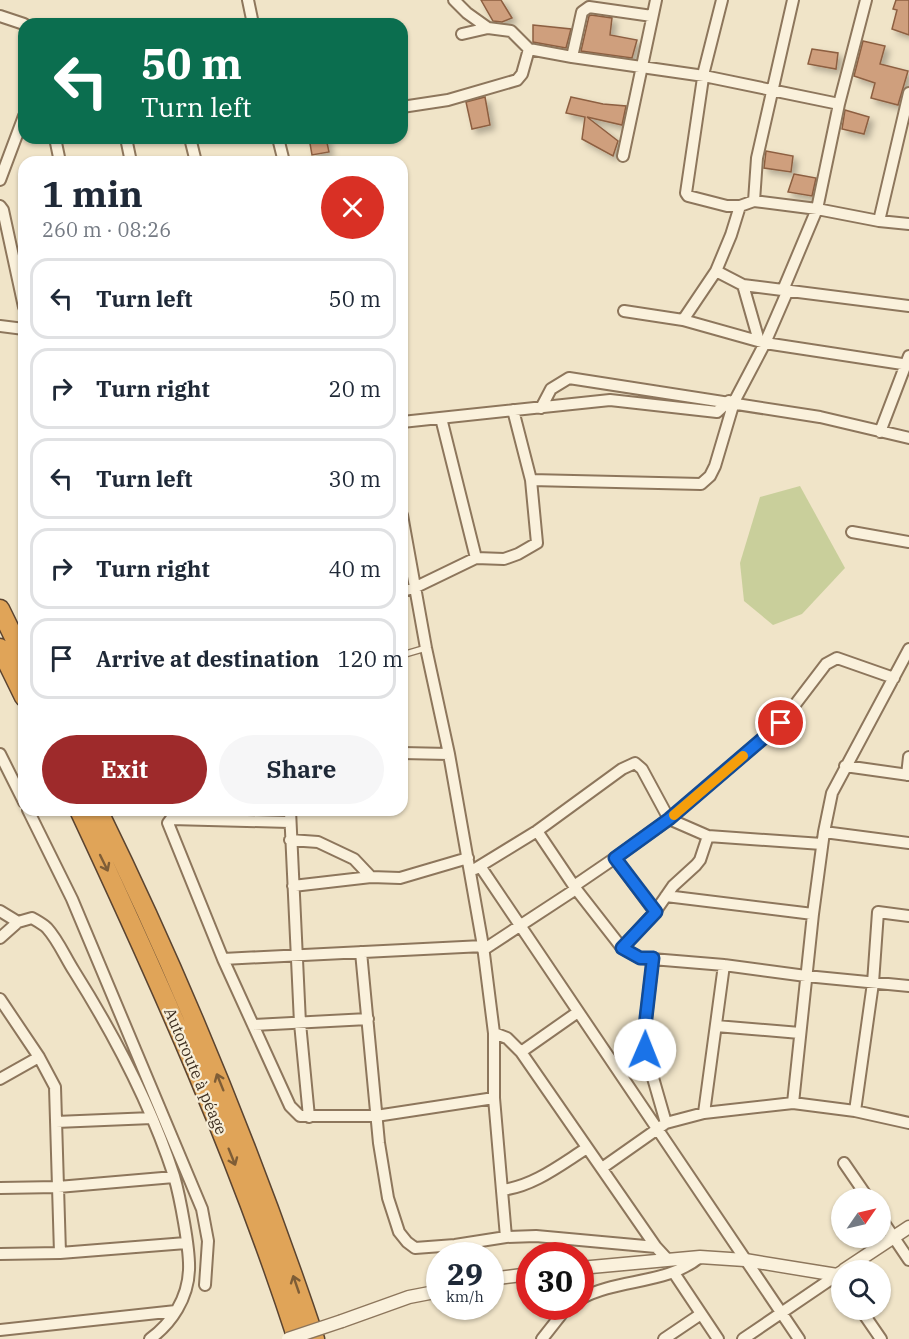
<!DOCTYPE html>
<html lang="en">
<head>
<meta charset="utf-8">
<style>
  body { margin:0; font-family:"IBM Plex Serif",serif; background:#f6f6f7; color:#1f2937; height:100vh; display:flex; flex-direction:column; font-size:22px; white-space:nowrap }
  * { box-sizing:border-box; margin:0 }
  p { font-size:20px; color:#747a83 }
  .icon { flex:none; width:33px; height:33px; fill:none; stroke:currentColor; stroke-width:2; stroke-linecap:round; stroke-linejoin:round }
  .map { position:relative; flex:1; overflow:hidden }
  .drawer { position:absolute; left:18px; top:156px; width:390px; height:660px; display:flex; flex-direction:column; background:#fff; border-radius:18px; box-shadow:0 2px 4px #0004 }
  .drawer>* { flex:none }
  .top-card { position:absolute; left:18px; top:18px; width:390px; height:126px; border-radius:18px; box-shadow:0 2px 4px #0004; background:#0b6e4f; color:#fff; overflow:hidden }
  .needle { width:39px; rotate:56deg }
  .tools { position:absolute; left:831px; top:1188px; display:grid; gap:12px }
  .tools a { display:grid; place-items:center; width:60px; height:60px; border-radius:50%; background:#fff; box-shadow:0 2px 4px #0004; font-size:30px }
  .speed { position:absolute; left:426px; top:1242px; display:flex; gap:12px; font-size:30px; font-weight:700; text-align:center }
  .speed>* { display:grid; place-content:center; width:78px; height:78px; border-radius:50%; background:#fff; box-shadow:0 2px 4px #0004; line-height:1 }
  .speed small { font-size:15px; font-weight:400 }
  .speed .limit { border:9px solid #d22; background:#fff; color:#111 }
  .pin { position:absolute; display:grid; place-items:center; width:51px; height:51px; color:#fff; margin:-26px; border:3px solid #fff; border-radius:50%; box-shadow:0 2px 6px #0007 }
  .me { position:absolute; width:66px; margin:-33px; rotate:1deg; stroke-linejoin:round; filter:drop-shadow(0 0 4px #0008) }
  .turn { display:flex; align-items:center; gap:21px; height:126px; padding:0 24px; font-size:27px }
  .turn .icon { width:78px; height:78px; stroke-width:2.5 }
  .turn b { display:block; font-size:42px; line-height:51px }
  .round { display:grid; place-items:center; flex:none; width:63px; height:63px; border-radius:32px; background:#f6f6f7 }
  .summary { display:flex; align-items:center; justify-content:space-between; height:102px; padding:0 24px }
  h1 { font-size:36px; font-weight:700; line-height:45px }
  .action { display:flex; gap:12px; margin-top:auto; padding:12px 24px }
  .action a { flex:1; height:69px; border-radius:36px; background:#9e2a2b; color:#fff; font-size:24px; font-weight:700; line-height:69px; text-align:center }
  .action a+a { background:#f6f6f7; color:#1f2937 }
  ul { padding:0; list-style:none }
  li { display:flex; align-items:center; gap:18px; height:81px; margin:0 12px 9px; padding:0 12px; border:3px solid #e0e1e3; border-radius:18px }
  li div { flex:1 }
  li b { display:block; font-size:22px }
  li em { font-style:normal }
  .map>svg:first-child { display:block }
  .green { fill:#c9cf9b }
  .building { fill:#cf9f7d; stroke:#8d5f41; stroke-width:1.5; filter:url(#shadow) }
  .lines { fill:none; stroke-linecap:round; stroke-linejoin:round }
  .service-casing { stroke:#8d765c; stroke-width:8 }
  .minor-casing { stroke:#8d765c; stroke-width:14 }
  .tertiary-casing { stroke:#8d765c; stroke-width:15 }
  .motorway-casing { stroke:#5b4430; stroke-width:21 }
  .service { stroke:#faf1dc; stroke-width:5 }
  .minor { stroke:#faf1dc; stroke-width:10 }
  .tertiary { stroke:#faf1dc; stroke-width:12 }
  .motorway { stroke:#e0a458; stroke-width:18 }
  .tertiary-bridge-casing { stroke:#8d765c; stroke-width:15; stroke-linecap:butt }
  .tertiary-bridge { stroke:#faf1dc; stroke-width:12 }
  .oneway { stroke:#7e5d36 }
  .route-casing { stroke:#114b97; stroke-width:15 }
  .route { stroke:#1a73e8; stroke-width:10 }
  .slow { stroke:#f59e0b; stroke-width:10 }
  .labels { text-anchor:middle; stroke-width:4.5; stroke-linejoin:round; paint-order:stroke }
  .street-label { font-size:16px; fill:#3d2e20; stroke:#f7eed8 }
</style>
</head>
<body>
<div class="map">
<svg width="909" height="1339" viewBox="0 0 909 1339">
  <defs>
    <filter id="shadow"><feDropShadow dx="4.5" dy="4.5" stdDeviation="3" flood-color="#0004"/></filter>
  </defs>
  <rect width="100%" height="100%" fill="#f0e4c8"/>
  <path class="green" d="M800 486 845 568 802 614 773 625 744 601 740 563 760 497Z"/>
  <path class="building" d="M481 0H501L512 18 502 22 493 21Z
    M896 0H909V35L892 29 897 10 893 9Z
    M591 15 612 18 610 35 637 40 632 58 581 51 589 16Z
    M533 25 571 29 566 48 533 42Z
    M863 41 885 46 880 64 908 71 898 105 871 98 875 83 854 76Z
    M812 49 838 53 836 69 808 64Z
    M485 97 490 125 472 129 466 102Z
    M571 97 603 104 626 106 622 125 587 117 618 141 613 156 582 139 585 117 566 113Z
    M845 110 869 117 864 134 842 129Z
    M309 138H326L329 152 312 155Z
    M766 151 793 156 791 172 764 168Z
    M794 174 816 178 812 196 788 192Z"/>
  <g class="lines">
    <defs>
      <path id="service" d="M402 655 426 648"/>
      <path id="minor" d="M248 0 253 24
        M454 0 467 13 488 28
        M722 0 704 71 686 193 688 196 727 206H740L754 201 817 209 879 221 909 224
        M0 16 24 24
        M462 34 488 28 511 31 529 49 572 57 704 76 839 104
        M572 57 582 12 589 7 652 16
        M402 107 448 100 517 80 522 74 529 49
        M55 138 60 162
        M126 138 131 162
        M190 138 196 162
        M278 138 284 162
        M623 156 656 0
        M0 180 24 116
        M754 201 757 158 793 0
        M0 206 3 210 24 307
        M879 221 909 93
        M716 271 743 285 909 306
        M743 285 759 341
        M783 290 817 209 839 104 866 0
        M624 311 683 320 765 343 909 365
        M683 320 716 271 731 235 740 206
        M0 326 24 329
        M541 408 551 389 569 378 820 417 909 438
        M441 418 476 558
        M402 422 610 400 717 412 729 401
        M880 432 909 356
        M531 480 701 484 710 476 715 466 734 402 765 343 788 290
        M402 515 426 648 449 754 483 946 494 1033V1098L506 1237 536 1236 656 1247 668 1260
        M852 532 909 542
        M402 591 414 588 476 558 504 559 518 554 537 543 531 480 513 410
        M402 753 449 754
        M0 754 24 802
        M845 766 909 775
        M907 775 909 757
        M28 810 72 899 202 1209 208 1241 205 1285
        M290 810 300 1023 309 1117
        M289 822 171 819 168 823 223 959 290 1106 300 1116H376L494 1098
        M537 831 576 889 622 948 640 958 724 965 806 976 909 986
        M824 832 909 843
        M708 836 822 844
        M290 840 318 842 354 859 371 877 400 878 468 858
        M615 858 655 912
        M480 866 799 1339
        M475 869 537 831 622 769 635 763 642 769 669 819 708 836 700 860 696 865 673 886 655 912 622 948
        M293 886 371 877
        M574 886 615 858 669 819 781 723 826 664 837 658 894 678
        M666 896 813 914
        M0 911 18 922
        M0 938 18 922 32 918C37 921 43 924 47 928 58 940 65 957 74 971 113 1033 151 1105 174 1176 180 1197 190 1249 189 1270 188 1298 172 1323 150 1339
        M483 950 576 889
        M361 952 379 1143 388 1198 399 1232 407 1242 415 1248 455 1245 506 1237
        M653 958 644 1035 645 1050 666 1123
        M223 959 483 946
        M0 999 39 1057 55 1087 60 1253
        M253 1025 368 1019
        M716 1026 800 1033
        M494 1033 507 1038 521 1052 656 1247
        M521 1052 578 1012
        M0 1079 39 1057
        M793 1103 813 914 824 832 832 793 909 649
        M855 1111 873 983 878 912 909 916
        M704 1113 724 965
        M56 1122 152 1118
        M844 1163 868 1198
        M602 1168 666 1123 704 1113 793 1103 855 1111 909 1123
        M0 1188 58 1187 174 1177
        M502 1190C534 1186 560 1165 587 1148
        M880 1217 909 1260
        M0 1254 60 1253 186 1243
        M674 1273 718 1339
        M580 1299C618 1278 666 1285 700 1257
        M861 1310 881 1339
        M0 1330 176 1311
        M542 1339 568 1306
        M664 1339 701 1314
        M743 1339 837 1275 842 1281"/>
      <path id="tertiary" d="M580 1268 700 1257 745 1260 837 1275 842 1272
        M844 1270 909 1227
        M490 1279 530 1274
        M342 1321 409 1297 440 1291"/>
      <path id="motorway" d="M0 609 24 658
        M0 648 24 697
        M79 810C160 983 238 1157 297 1339
        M98 810C182 981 254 1158 315 1339"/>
    </defs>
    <use href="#service" class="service-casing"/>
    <use href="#minor" class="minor-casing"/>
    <use href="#tertiary" class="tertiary-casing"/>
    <use href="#motorway" class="motorway-casing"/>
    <use href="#service" class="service"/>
    <use href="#minor" class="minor"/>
    <use href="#tertiary" class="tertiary"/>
    <use href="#motorway" class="motorway"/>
    <defs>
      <path id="tertiary-bridge" d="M288 1339 342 1321"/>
    </defs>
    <use href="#tertiary-bridge" class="tertiary-bridge-casing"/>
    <use href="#tertiary-bridge" class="tertiary-bridge"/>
  </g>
  <defs><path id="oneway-shaft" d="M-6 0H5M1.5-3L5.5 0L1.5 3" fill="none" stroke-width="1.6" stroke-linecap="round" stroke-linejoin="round" transform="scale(1.5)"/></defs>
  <g class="oneway">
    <use href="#oneway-shaft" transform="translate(104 863) rotate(64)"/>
    <use href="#oneway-shaft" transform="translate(220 1082) rotate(-112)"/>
    <use href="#oneway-shaft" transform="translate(232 1157) rotate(68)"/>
    <use href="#oneway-shaft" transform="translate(296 1284) rotate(-109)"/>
  </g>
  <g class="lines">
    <defs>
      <path id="route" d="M645 1050 644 1035 653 958H640L622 948 656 912 615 858 669 819 781 723"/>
    </defs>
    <use href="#route" class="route-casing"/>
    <use href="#route" class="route"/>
    <path class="slow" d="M674 815 743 756"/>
  </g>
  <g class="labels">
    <g class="street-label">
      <text transform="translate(196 1071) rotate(67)" y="6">Autoroute à péage</text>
    </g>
  </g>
</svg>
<div class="tools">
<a><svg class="needle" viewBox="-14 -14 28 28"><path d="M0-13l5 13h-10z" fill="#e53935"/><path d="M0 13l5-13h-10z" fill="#747a83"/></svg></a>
<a><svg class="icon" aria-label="search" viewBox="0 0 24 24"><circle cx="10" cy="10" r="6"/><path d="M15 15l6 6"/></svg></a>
</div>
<div class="speed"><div>29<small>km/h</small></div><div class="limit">30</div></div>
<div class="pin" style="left:781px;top:723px;background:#d93025"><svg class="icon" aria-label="arrive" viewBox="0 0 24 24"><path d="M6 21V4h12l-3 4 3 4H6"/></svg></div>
<svg class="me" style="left:645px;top:1050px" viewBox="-20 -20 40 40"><circle r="19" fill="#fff"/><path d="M0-13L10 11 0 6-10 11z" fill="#1a73e8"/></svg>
<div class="top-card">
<div class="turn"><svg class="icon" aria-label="left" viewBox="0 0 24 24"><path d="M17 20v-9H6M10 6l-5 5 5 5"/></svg><div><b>50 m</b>Turn left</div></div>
</div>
<section class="drawer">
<div class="summary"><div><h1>1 min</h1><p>260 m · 08:26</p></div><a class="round" style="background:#d93025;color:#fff"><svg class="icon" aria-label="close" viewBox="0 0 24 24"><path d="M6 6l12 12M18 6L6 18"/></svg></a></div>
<ul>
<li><svg class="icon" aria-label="left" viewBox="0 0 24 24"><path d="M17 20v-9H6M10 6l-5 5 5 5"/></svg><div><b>Turn left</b></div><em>50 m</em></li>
<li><svg class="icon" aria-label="right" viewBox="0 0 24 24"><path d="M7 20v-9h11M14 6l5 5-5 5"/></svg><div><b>Turn right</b></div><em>20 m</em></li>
<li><svg class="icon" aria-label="left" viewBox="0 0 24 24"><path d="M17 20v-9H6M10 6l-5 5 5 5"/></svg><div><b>Turn left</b></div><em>30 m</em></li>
<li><svg class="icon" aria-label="right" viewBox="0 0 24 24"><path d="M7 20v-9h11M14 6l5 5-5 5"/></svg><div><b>Turn right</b></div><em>40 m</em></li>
<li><svg class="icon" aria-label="arrive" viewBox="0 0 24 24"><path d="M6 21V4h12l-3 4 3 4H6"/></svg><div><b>Arrive at destination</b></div><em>120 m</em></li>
</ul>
<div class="action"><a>Exit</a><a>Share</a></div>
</section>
</div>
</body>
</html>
